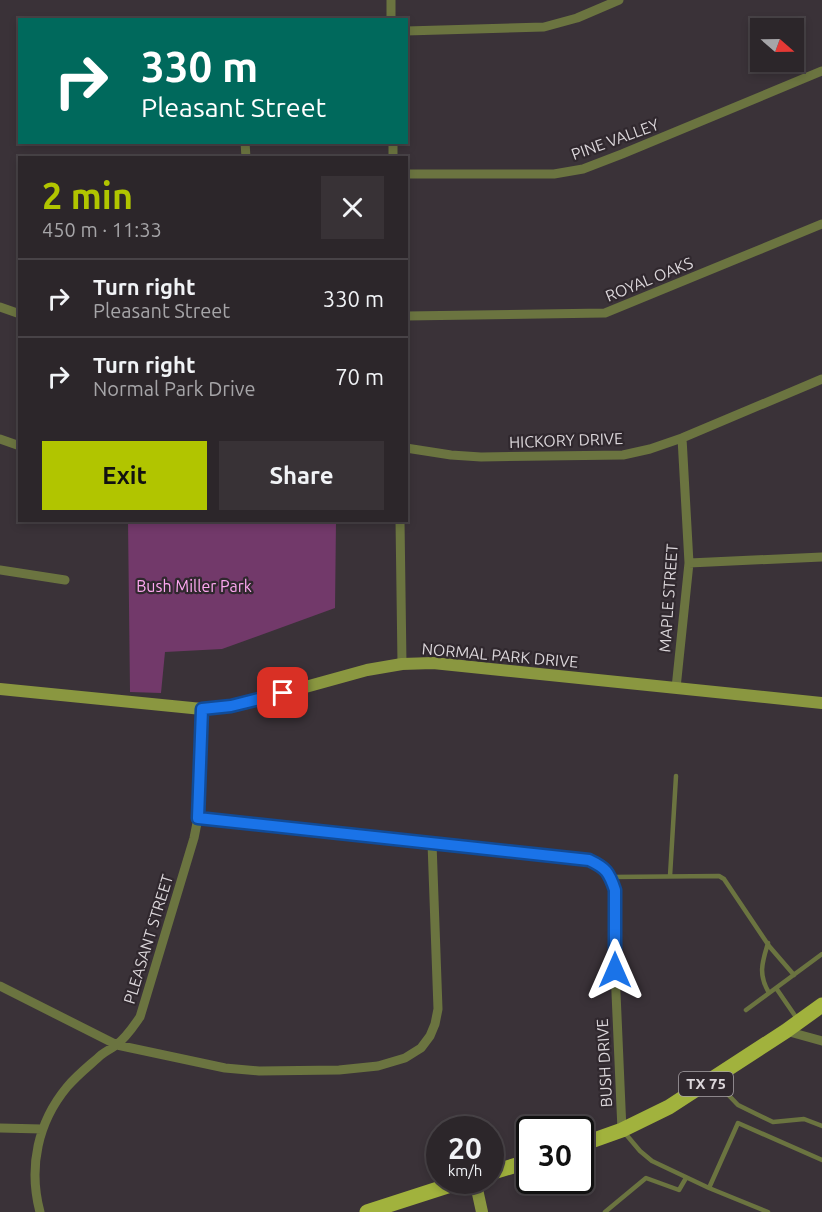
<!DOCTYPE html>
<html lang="en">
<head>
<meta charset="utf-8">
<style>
  body { margin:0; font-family:Ubuntu,sans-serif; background:#383236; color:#f1f3f6; height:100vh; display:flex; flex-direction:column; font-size:22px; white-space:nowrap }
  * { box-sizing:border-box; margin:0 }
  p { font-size:20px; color:#a6a5a8 }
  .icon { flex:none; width:33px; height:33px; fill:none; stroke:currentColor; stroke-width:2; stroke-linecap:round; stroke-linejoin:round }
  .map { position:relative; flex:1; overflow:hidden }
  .sheet { position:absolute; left:18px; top:156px; width:390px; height:366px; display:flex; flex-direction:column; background:#2c262a; border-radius:0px; box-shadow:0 3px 9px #0003,0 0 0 2px #484347 }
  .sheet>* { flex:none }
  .banner { position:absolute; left:18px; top:18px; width:390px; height:126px; border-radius:0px; box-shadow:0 3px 9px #0003,0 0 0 2px #484347; background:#00695c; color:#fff; overflow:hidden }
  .needle { width:39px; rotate:110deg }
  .buttons { position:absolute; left:750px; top:18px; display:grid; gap:12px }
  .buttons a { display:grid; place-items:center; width:54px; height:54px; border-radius:0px; background:#2c262a; box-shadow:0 3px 9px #0003,0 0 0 2px #484347; font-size:30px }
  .speed { position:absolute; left:426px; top:1116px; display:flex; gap:12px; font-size:30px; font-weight:700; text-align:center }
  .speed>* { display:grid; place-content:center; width:78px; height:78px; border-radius:50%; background:#2c262a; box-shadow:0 3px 9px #0003,0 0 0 2px #484347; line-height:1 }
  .speed small { font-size:15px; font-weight:400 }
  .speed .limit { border:3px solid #111; border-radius:9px; background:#fff; color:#111 }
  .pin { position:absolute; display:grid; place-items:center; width:51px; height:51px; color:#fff; margin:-26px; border-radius:12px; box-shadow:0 3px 9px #0006 }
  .me { position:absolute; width:66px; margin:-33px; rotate:0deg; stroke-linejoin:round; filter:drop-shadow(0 0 4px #0008) }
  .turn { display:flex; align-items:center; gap:21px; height:126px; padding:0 24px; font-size:27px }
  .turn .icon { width:78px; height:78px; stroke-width:2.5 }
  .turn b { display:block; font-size:42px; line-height:51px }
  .round { display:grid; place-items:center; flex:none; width:63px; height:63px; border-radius:0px; background:#383236 }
  .head { display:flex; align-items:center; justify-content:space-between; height:102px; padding:0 24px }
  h1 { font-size:36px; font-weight:700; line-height:45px; color:#b1c500 }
  .cta { display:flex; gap:12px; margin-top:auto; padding:12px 24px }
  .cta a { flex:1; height:69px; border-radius:0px; background:#b1c500; color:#111; font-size:24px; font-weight:700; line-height:69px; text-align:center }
  .cta a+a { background:#383236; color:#f1f3f6 }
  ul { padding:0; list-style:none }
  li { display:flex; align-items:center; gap:18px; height:78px; padding:0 24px; border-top:2px solid #484347 }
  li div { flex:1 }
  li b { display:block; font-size:22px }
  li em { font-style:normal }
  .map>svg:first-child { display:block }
  .green { fill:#72396a }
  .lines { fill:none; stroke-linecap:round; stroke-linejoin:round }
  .lane { stroke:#6b7440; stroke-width:4.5 }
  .street { stroke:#6b7440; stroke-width:9 }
  .secondary { stroke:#8a9740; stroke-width:12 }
  .primary { stroke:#a1b23d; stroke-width:15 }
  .route-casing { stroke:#114b97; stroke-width:15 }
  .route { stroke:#1a73e8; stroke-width:10 }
  .labels { text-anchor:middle; stroke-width:4.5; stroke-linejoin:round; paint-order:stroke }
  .shield { fill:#30282e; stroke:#a8a2a6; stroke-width:1.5 }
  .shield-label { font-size:15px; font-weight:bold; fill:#dbd6da }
  .street-label { font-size:16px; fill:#dbd6da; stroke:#30282e }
  .park-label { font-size:16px; fill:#fea8f1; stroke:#30282e }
</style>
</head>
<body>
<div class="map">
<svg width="822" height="1212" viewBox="0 0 822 1212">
  <rect width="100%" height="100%" fill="#3a3238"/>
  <path class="green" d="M128 521H336L335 608 222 649 165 652 161 693 130 692Z"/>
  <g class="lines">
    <path class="lane" d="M670 876 676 776
      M611 877 719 876 724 879 769 946 794 975
      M768 943C762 963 758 974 769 993
      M776 988 798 1020
      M746 1010 822 954
      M716 1082 738 1105 773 1122 804 1119 822 1126
      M624 1132 640 1151 652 1161 709 1188 738 1123 822 1160
      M709 1188 768 1212
      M605 1212 646 1178 679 1190 686 1178"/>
    <path class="street" d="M391 0V20
      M406 31 544 27 577 18 619 0
      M245 142 246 158
      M393 142V158
      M406 174H554L583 169 622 154 822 71
      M0 307 20 314
      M406 316 605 313 822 224
      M0 439 20 446
      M406 448 451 455 481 457 623 455 650 449 682 438 822 379
      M400 520 402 664
      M689 563 822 557
      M0 570 65 580
      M676 688 689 563 682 438
      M198 818 589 860C606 868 609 872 615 890V970L622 1130
      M0 986 117 1045 225 1068 259 1071 339 1070 378 1066 405 1058 421 1048 430 1036 435 1024 438 1009 432 843
      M786 1031 822 1041
      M0 1128 42 1129
      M40 1212C28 1167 38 1122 67 1087 77 1075 90 1065 101 1055 106 1051 111 1049 116 1045 126 1038 133 1027 140 1017L194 838 198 818 202 709"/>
    <path class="secondary" d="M0 689 202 709 231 706 262 699 367 670 402 664 433 663 822 703
      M475 1180 482 1212"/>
    <path class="primary" d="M580 1145 622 1130 669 1107 786 1031 822 1005
      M490 1173 530 1161
      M367 1212 466 1180"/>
  </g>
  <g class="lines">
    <defs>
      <path id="route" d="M283 693 231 706 202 709 198 818 589 860C606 868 609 872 615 890V970"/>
    </defs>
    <use href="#route" class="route-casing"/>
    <use href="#route" class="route"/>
  </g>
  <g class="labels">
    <rect class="shield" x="679" y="1072" width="54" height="24" rx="4.5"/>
    <g class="shield-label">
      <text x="706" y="1089">TX 75</text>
    </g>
    <g class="street-label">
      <text transform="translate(615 139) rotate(-20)" y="6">PINE VALLEY</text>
      <text transform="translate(649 279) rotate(-22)" y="6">ROYAL OAKS</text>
      <text transform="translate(566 440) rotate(-2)" y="6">HICKORY DRIVE</text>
      <text transform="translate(668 598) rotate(-86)" y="6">MAPLE STREET</text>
      <text transform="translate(500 655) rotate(5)" y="6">NORMAL PARK DRIVE</text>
      <text transform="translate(148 939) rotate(-73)" y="6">PLEASANT STREET</text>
      <text transform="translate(604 1063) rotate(-93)" y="6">BUSH DRIVE</text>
    </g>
    <g class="park-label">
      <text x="194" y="592">Bush Miller Park</text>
    </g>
  </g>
</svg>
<div class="buttons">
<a><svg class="needle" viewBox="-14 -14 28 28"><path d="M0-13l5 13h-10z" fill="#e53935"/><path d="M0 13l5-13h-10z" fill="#a6a5a8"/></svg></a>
</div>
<div class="speed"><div>20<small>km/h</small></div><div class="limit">30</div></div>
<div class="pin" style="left:283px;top:693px;background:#d93025"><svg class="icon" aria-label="arrive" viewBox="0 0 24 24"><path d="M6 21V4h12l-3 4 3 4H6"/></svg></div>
<svg class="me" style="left:615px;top:970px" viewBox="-20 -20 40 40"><path d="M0-17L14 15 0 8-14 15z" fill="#1a73e8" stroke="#fff" stroke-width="4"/></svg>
<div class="banner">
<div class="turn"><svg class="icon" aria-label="right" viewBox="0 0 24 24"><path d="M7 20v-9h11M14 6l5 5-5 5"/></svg><div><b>330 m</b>Pleasant Street</div></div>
</div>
<section class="sheet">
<div class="head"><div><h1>2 min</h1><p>450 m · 11:33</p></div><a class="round"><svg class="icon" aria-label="close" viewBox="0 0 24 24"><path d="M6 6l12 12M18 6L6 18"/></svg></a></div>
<ul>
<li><svg class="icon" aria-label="right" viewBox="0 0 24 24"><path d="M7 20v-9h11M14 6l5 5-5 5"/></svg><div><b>Turn right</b><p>Pleasant Street</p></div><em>330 m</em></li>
<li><svg class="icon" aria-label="right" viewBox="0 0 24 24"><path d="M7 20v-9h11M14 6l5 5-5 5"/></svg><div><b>Turn right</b><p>Normal Park Drive</p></div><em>70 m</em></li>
</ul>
<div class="cta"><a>Exit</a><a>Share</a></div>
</section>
</div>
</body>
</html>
